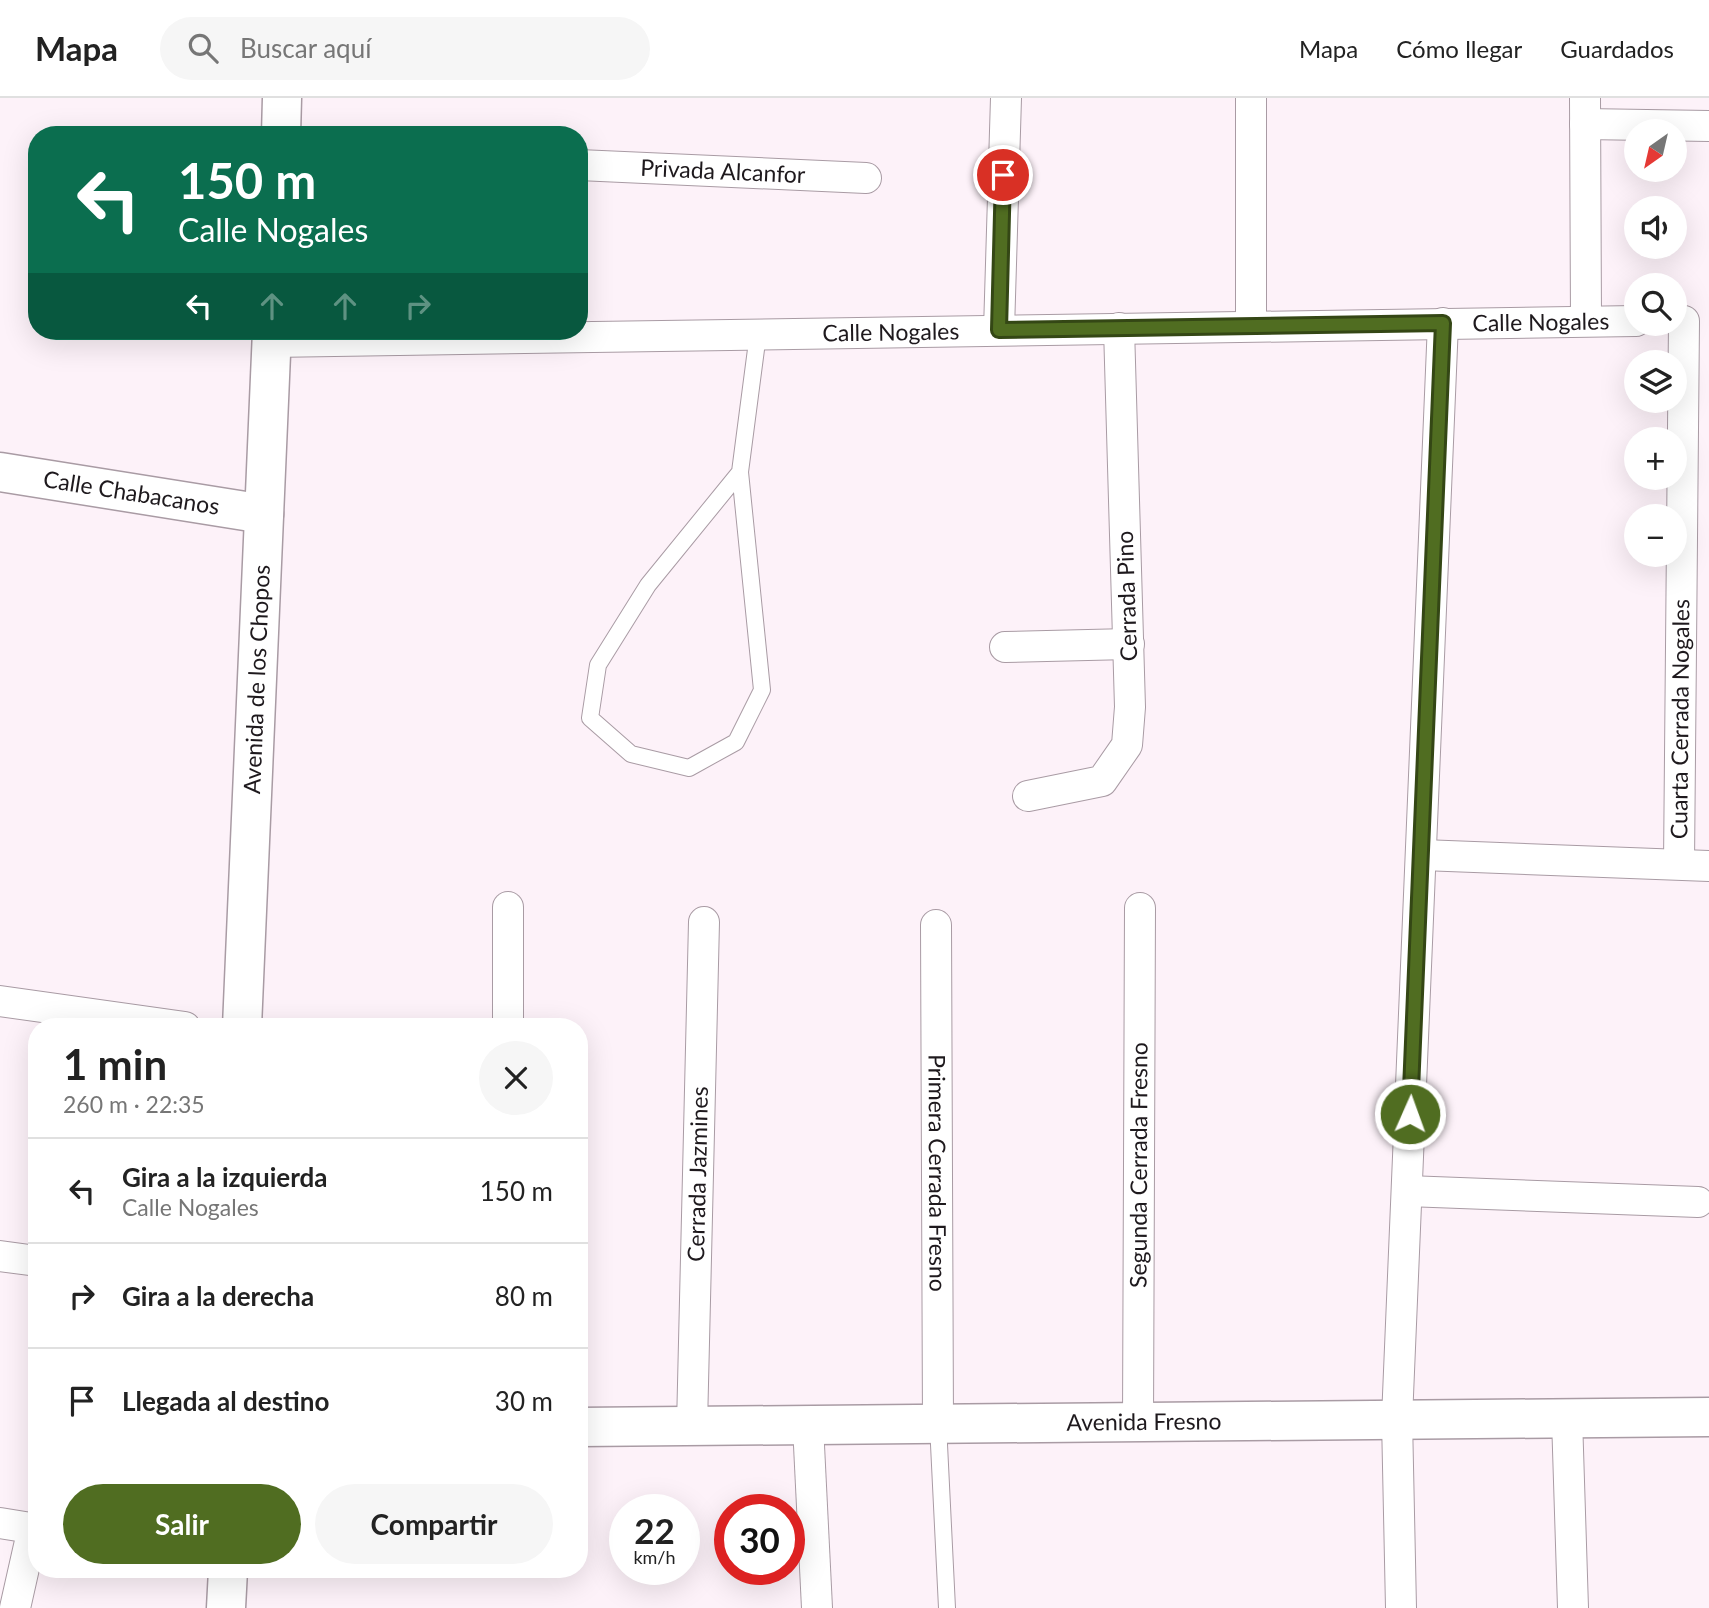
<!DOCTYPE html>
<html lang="es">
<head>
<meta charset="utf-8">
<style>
  body { margin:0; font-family:Lato,sans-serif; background:#f6f6f6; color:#222; height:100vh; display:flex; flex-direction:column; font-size:26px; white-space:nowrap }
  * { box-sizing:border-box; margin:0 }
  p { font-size:23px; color:#767676 }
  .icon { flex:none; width:38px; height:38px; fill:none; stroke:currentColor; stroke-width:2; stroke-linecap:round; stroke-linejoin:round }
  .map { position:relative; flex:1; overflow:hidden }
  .drawer { position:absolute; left:28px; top:920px; width:560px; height:560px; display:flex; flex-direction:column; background:#fff; border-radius:28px; box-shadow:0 7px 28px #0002 }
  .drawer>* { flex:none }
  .top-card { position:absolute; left:28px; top:28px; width:560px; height:214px; border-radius:28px; box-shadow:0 7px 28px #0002; background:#0b6e4f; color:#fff; overflow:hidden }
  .needle { width:46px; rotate:214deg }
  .controls { position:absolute; left:1624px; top:21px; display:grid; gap:14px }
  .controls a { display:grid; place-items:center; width:63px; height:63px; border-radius:50%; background:#fff; box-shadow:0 7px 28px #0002; font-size:35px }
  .speed { position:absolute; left:609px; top:1396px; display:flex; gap:14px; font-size:35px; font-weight:700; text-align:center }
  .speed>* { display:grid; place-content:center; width:91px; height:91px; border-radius:50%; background:#fff; box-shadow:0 7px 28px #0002; line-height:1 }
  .speed small { font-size:18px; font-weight:400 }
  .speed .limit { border:10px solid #d22; background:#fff; color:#111 }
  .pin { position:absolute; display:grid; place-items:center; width:60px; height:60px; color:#fff; margin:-30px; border:4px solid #fff; border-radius:50%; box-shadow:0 2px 7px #0007 }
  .me { position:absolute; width:77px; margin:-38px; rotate:2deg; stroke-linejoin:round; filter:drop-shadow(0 0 5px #0008) }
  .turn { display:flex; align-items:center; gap:24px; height:147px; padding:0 35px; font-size:32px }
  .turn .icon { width:91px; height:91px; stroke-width:2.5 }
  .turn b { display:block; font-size:49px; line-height:60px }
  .lanes { display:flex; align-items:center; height:66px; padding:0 35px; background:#0003; justify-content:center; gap:35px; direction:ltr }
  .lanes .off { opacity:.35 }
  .round { display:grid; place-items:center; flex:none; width:74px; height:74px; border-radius:37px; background:#f6f6f6 }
  .headline { display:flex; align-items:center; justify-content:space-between; height:119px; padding:0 35px }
  h1 { font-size:42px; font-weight:700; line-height:52px }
  .cta { display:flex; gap:14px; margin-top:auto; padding:14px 35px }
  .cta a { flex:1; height:80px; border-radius:42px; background:#506d21; color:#fff; font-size:28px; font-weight:700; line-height:80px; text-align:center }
  .cta a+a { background:#f6f6f6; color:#222 }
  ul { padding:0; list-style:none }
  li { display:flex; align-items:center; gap:21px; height:105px; padding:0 35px; border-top:2px solid #e0e0e0 }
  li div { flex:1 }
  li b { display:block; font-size:26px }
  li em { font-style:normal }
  header { display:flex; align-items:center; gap:42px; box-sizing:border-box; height:98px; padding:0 35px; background:#fff; border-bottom:2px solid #e0e0e0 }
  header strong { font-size:33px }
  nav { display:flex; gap:38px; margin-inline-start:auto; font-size:24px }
  .search { width:490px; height:63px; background:#f6f6f6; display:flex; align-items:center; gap:18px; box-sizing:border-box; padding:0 24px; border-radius:38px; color:#767676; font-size:26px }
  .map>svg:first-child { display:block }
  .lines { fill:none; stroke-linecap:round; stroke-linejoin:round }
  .lane-casing { stroke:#a99ba4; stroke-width:18 }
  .street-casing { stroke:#a99ba4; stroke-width:32 }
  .secondary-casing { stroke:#a99ba4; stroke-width:41 }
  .lane { stroke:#fff; stroke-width:16 }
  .street { stroke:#fff; stroke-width:30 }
  .secondary { stroke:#fff; stroke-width:38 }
  .route-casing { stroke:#344715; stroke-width:18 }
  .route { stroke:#506d21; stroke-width:12 }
  .labels { text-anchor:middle; stroke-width:6; stroke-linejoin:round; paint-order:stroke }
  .street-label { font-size:23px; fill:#1e191d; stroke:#fff }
</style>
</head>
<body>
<header>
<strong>Mapa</strong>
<div class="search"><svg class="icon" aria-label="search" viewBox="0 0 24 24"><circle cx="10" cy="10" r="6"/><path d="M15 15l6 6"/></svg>Buscar aquí</div>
<nav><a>Mapa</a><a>Cómo llegar</a><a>Guardados</a></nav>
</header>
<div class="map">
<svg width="1709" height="1510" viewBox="0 0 1709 1510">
  <rect width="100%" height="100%" fill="#fdf2f9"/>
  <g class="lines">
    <defs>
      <path id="lane" d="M740 374 648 487 598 567 590 620 631 656 689 670 736 644 762 592 740 374 758 236
        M938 1326 947 1510"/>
      <g id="street">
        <path d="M1585 0 1586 222"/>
        <path d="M1585 26 1709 28"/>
        <path id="s1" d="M579 67 866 80"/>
        <path d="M1251 228V0"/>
        <path d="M999 232 1006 0"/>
        <path id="s2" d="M271 244 1636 223"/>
        <path d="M1005 549 1129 546"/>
        <path d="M1028 698 1102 683 1127 647 1130 609 1119 230"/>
        <path d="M1422 757 1709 768"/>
        <path id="s3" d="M1679 766 1684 223"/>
        <path d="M508 809V929"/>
        <path id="s4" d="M936 827 938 1326"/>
        <path d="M0 903 185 929"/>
        <path d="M1407 1093 1698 1104"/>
        <path d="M0 1158 37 1163"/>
        <path d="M1567 1320 1573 1510"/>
        <path id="s5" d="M1138 1324 1140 810"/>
        <path d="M808 1327 817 1510"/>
        <path id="s6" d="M692 1328 704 824"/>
        <path d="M0 1425 37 1431"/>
        <path d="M15 1510 33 1430"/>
        <path d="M1401 1510 1397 1321 1443 225"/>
      </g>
      <g id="secondary">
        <path d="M281 37 282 0"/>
        <path id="s7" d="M0 374 264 416"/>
        <path id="s8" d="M242 929 272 233"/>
        <path id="s9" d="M579 1329 1709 1319"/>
        <path d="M226 1510 228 1472"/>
      </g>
    </defs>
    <use href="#lane" class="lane-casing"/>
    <use href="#street" class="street-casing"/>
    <use href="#secondary" class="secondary-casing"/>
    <use href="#lane" class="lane"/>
    <use href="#street" class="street"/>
    <use href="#secondary" class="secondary"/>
  </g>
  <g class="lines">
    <defs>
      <path id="route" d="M1003 77 999 232 1443 225 1410 1016"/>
    </defs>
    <use href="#route" class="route-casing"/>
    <use href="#route" class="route"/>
  </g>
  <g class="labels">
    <g class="street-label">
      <text dy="8" stroke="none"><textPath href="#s1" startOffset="144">Privada Alcanfor</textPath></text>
      <text dy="8" stroke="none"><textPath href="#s2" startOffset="1270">Calle Nogales</textPath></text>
      <text dy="8" stroke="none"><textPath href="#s2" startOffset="620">Calle Nogales</textPath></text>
      <text dy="8" stroke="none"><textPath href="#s7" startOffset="133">Calle Chabacanos</textPath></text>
      <text transform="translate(1127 498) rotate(-92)" y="8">Cerrada Pino</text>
      <text dy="8" stroke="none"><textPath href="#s8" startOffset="348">Avenida de los Chopos</textPath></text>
      <text dy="8" stroke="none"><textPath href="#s3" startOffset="145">Cuarta Cerrada Nogales</textPath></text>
      <text dy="8" stroke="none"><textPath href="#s5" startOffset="257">Segunda Cerrada Fresno</textPath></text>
      <text dy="8" stroke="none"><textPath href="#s6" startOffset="252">Cerrada Jazmines</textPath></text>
      <text dy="8" stroke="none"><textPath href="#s4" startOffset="248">Primera Cerrada Fresno</textPath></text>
      <text dy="8" stroke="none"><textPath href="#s9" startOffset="565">Avenida Fresno</textPath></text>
    </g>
  </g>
</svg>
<div class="controls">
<a><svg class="needle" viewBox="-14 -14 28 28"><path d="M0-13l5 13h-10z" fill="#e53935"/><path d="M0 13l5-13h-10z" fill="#767676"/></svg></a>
<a><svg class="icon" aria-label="sound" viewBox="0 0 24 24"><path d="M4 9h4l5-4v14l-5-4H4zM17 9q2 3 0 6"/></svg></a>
<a><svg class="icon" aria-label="search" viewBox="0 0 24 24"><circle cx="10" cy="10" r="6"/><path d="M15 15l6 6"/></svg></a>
<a><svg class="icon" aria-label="layers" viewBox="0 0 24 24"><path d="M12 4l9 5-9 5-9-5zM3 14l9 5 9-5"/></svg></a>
<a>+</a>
<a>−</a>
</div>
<div class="speed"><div>22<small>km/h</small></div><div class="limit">30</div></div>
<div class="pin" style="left:1003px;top:77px;background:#d93025"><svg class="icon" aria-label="arrive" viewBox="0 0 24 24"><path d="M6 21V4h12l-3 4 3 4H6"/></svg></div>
<svg class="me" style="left:1410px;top:1016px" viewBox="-20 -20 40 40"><circle r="17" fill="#506d21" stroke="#fff" stroke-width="3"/><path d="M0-11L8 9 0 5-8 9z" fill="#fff"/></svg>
<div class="top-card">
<div class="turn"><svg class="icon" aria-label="left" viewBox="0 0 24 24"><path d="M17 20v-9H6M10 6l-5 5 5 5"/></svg><div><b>150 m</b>Calle Nogales</div></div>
<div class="lanes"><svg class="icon" aria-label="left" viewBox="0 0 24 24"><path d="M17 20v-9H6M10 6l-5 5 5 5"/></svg><svg class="icon off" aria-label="ahead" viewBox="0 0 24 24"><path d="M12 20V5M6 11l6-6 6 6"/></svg><svg class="icon off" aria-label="ahead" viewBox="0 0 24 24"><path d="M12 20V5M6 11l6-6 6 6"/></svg><svg class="icon off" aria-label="right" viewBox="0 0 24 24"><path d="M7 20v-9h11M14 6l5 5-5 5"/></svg></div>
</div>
<section class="drawer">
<div class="headline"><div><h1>1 min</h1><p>260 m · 22:35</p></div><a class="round"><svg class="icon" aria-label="close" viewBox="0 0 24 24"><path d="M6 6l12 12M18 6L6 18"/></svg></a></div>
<ul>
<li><svg class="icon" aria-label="left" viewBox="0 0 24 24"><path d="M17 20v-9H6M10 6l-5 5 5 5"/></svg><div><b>Gira a la izquierda</b><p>Calle Nogales</p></div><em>150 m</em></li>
<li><svg class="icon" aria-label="right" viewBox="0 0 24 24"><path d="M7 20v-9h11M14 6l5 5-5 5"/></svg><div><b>Gira a la derecha</b></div><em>80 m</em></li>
<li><svg class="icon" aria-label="arrive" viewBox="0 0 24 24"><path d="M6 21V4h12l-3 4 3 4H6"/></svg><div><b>Llegada al destino</b></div><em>30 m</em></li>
</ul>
<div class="cta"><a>Salir</a><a>Compartir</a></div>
</section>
</div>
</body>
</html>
